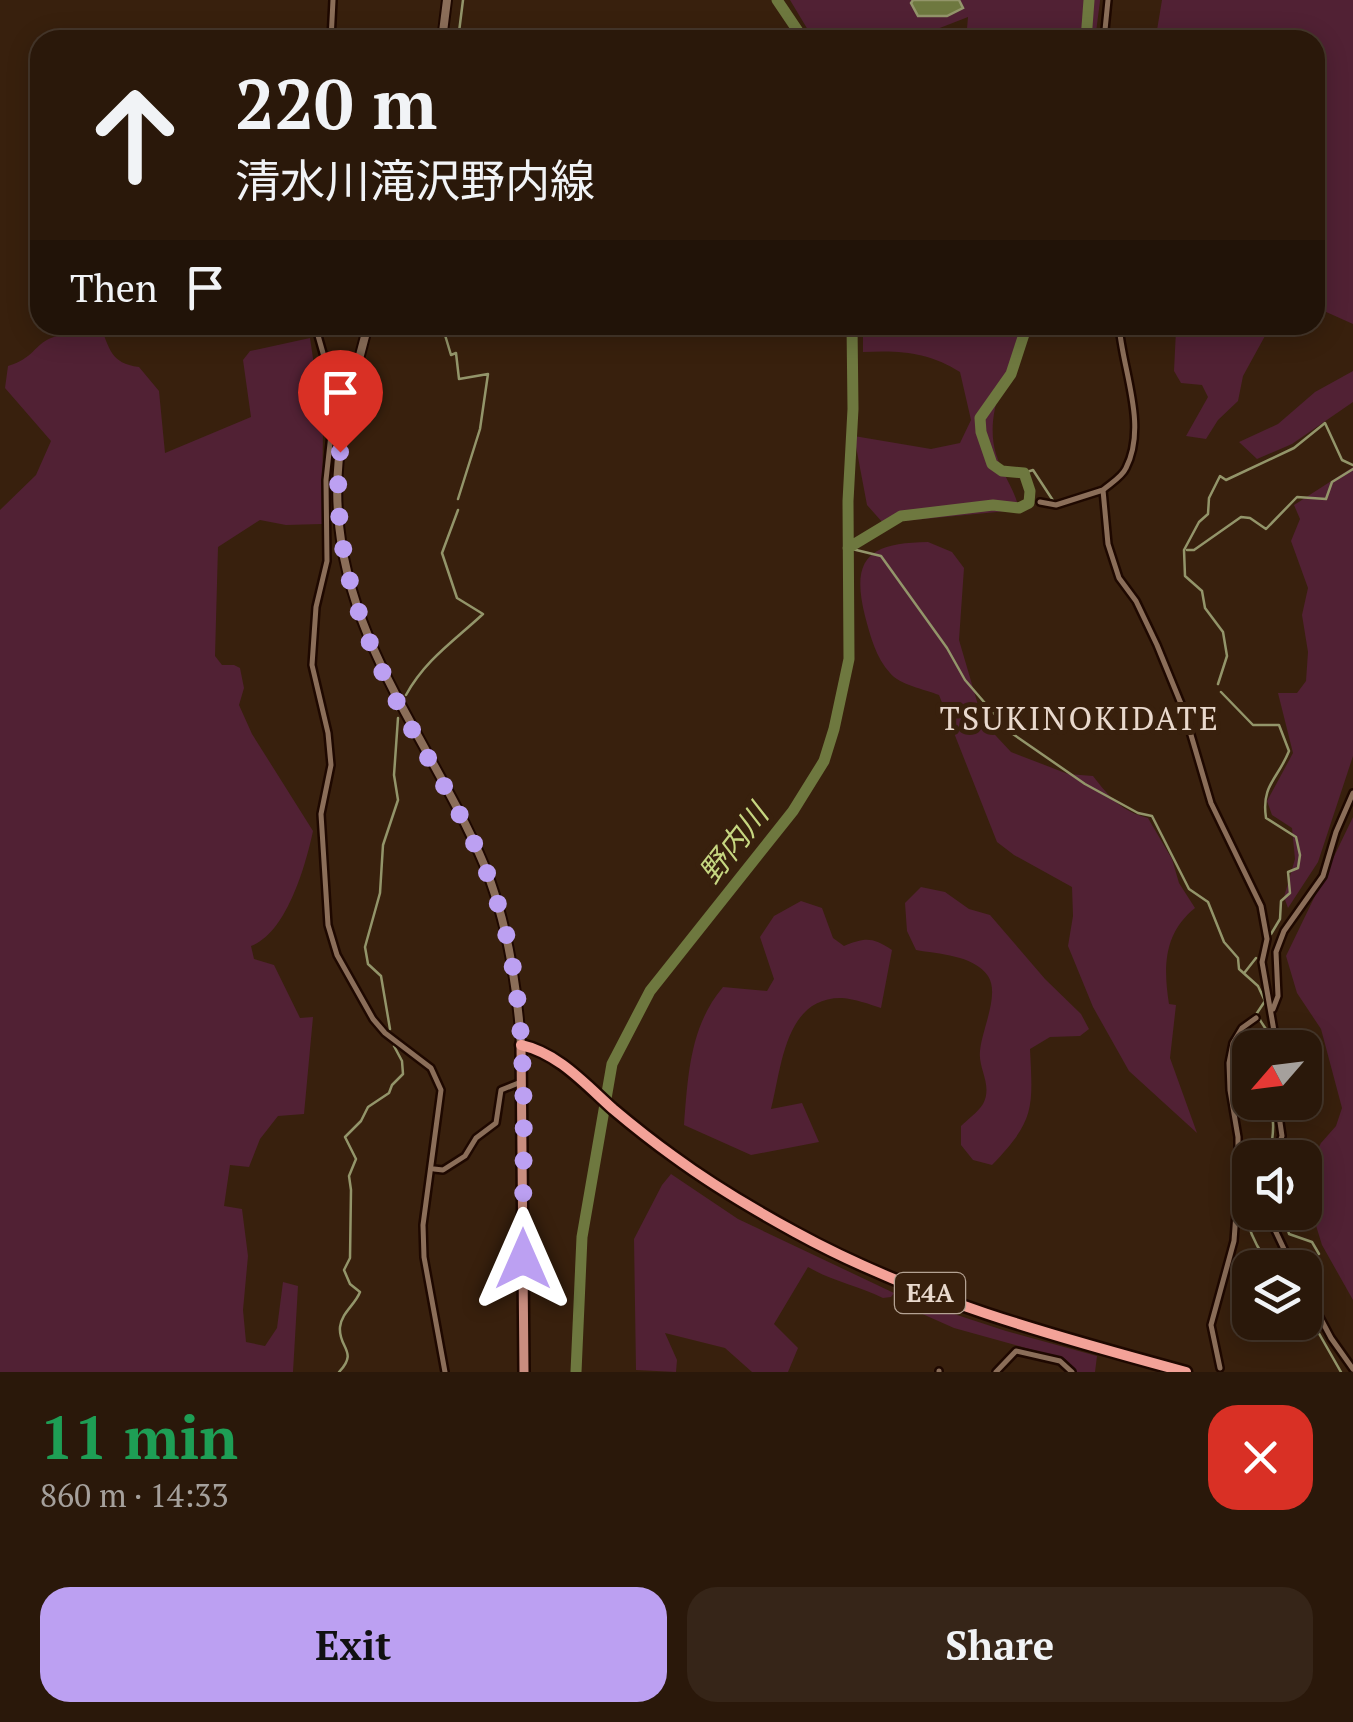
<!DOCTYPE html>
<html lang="en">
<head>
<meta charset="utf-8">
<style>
  body { margin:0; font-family:"PT Serif","Noto Sans JP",serif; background:#362518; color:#f1f3f6; height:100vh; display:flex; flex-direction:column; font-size:38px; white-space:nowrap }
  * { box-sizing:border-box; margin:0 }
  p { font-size:32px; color:#a5a09c }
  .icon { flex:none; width:55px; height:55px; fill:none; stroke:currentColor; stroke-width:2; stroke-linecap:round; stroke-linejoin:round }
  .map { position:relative; height:1372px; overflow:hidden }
  .details { display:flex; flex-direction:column; background:#2a180a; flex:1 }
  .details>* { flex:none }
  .banner { position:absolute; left:30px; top:30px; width:1295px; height:305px; border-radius:30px; box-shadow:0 5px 25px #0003,0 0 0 2px #46372b; background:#2a180a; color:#f1f3f6; overflow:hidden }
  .needle { width:65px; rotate:242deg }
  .fabs { position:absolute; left:1232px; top:1030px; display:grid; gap:20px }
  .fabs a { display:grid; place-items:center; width:90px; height:90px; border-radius:20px; background:#2a180a; box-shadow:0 5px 25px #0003,0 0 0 2px #46372b; font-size:50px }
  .pin { position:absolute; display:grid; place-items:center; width:85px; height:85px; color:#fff; margin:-102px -42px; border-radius:50% 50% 50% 0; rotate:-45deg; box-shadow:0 0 10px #0007 }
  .pin .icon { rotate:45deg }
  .me { position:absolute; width:110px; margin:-55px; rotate:0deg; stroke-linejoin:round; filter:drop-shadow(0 0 8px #0008) }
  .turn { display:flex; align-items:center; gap:35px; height:210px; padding:0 40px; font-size:45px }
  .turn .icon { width:130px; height:130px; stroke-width:2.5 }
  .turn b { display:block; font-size:70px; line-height:85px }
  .then { display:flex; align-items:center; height:95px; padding:0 40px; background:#0003; gap:20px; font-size:38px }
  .round { display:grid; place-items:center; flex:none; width:105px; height:105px; border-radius:30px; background:#362518 }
  .headline { display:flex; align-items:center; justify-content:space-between; height:170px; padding:0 40px }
  h1 { font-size:60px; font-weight:700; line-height:75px; color:#1e9e55 }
  .button { display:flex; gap:20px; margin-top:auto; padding:20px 40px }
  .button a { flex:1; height:115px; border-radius:30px; background:#bca0f2; color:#111; font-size:40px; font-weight:700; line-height:115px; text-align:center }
  .button a+a { background:#362518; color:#f1f3f6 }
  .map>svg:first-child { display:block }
  .green { fill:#512134 }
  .water { fill:#6e783f; stroke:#93956a; stroke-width:2.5 }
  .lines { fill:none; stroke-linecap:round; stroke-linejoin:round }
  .stream { stroke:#93956a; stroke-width:2.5 }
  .river { stroke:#6e783f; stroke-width:11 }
  .minor-casing { stroke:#1e0800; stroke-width:10 }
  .secondary-casing { stroke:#1e0800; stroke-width:12 }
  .primary-casing { stroke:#1e0800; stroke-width:14 }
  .motorway-casing { stroke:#1e0800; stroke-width:15 }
  .minor { stroke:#8b6e59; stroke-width:5 }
  .secondary { stroke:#8b6e59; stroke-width:8 }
  .primary { stroke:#c98d7f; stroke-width:9 }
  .motorway { stroke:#f3a298; stroke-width:10 }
  .route { stroke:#bca0f2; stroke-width:18; stroke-dasharray:0 32.4 }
  .labels { text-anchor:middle; stroke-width:10; stroke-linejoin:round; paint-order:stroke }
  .shield { fill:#38200d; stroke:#b4a293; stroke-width:2.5 }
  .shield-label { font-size:25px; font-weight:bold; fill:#e9d9cd }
  .water-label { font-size:30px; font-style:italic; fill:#c6d680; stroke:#38200d }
  .quarter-label { font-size:32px; letter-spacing:2.5px; fill:#e9d9cd; stroke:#38200d }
</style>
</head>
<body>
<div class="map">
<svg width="1353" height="1372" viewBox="0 0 1353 1372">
  <rect width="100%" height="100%" fill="#38200d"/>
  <path class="green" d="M790 0H1100V1L1095 40H1061L1050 28 1035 30 1016 40H966L968 17 909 40H814Z
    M1162 0H1353V324L1315 307V40H1162L1157 30Z
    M82 325H100C110 349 110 363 139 367L159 391 165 453 251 417 243 360 250 351 310 338 323 426 322 524 286 525 260 520 218 547 215 656 222 665H234L240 668 244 688 239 705 252 734 313 831C306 864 287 933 251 946L254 959 274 965 300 1018 313 1017 304 1114 278 1116 260 1139 249 1167 230 1165 224 1206 242 1209 248 1256 243 1310 246 1342 265 1346 277 1328 283 1282 298 1286 293 1372H0V510L36 475 51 441 5 388 8 366C33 359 35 344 51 338 67 332 67 339 82 325Z
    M863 325H1027C1011 365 983 411 996 454 1001 471 1013 487 1018 505L1007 511 883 523 867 505 854 436 931 449 960 443 971 420 960 372C929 352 900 350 863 352Z
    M1182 325H1271L1243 376 1238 401 1218 420 1206 439 1186 436 1208 397 1202 385 1181 383 1174 371 1176 330Z
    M1353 371V402L1292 444 1257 459 1239 442 1278 424 1315 392Z
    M1353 467V756L1318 862 1288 908 1284 897 1295 859 1292 828 1272 815 1267 801 1293 753 1278 693H1297L1306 681 1308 652 1302 615 1308 588 1291 541 1300 519 1294 505Z
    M928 542 952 552 964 568 959 640 983 722 1011 752 1068 774 1093 776C1110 798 1121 811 1148 818L1172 859 1179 883 1195 908C1164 933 1163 966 1169 1004L1176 1005 1170 1058 1197 1133 1129 1071 1093 1007 1068 946 1073 916 1072 887 1014 855 997 842 939 695C924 689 900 685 890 673 876 658 870 635 865 616 850 556 871 543 928 542Z
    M1353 817V1300L1322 1245 1314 1219 1313 1159 1321 1143 1336 1126 1342 1108 1321 1029 1297 993 1286 956Z
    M921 887 945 892 969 909 990 915 1045 979 1081 1014 1089 1029 1080 1036 1050 1037 1030 1049C1033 1109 1035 1120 992 1165L973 1160 961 1145V1126C967 1120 978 1112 983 1104 993 1085 978 1069 980 1051 982 1029 1000 994 988 976 974 955 938 954 916 950L907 931 905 903Z
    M801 901 822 908 833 938 844 946C865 937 873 937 892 950L881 1008C869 1004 855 999 842 998 785 997 782 1066 771 1109L802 1103 819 1142 751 1155 684 1125C688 1075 690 1026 723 987L767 991 774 979 760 937 774 916Z
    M671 1174 738 1219 894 1293 891 1297 883 1298C858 1286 832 1281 808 1267L774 1324 798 1348 788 1372H752L725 1348 665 1333 677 1360 676 1372 636 1370 634 1239 662 1185Z
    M902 1297 1006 1331 1097 1356 1095 1372H1077L1065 1359 954 1328 900 1304Z"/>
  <path class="water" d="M913 0H959L963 8 947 16H918L911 3Z"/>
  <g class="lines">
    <path class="stream" d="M458 40 463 0
      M442 325 451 355 456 353 459 379 488 374 480 429 458 499
      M1024 473 1033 470 1054 502
      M848 548 881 556 947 648 965 680 1010 732 1085 784 1138 813 1152 816 1189 889 1208 902 1224 942 1238 958 1239 969 1258 986 1265 1001 1257 1013C1261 1027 1271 1029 1273 1048
      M1187 550H1194L1241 517 1250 518 1266 529 1297 497 1326 499 1332 482 1353 469
      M1218 684 1227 656 1223 632 1205 608 1202 591 1185 576 1184 550 1199 522 1208 514 1209 498 1220 476 1226 480 1294 448 1325 423 1342 460 1353 465
      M1221 692 1253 725H1279L1289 751C1278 779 1261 785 1266 818L1296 837 1300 855 1298 868 1288 872 1290 893 1281 901 1280 919 1271 934
      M406 695C425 660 454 641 483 614L457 598 442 553 458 510
      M1245 972 1256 958
      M390 1029 381 976 368 964 365 947 380 893 383 845 398 800 394 775 398 718
      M1256 1158 1262 1144 1272 1141C1274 1126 1274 1118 1267 1102
      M1250 1171C1236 1204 1250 1242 1273 1268
      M1283 1212 1289 1234 1312 1242 1319 1254
      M1305 1309 1341 1372
      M339 1372C359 1351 338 1348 340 1327 342 1312 355 1305 360 1292L350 1284 344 1270 350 1258 351 1190 349 1176 356 1159 345 1137 361 1121 368 1107 389 1093 392 1085 403 1074 402 1061 394 1046"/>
    <path class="river" d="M777 0 804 40
      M1086 40 1089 0
      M848 548 901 516 993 505 1019 508 1029 503 1030 491 1024 473 1002 471 992 464 981 432 980 418 1011 374 1027 325
      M576 1372 582 1237 612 1064 650 991 793 811 824 761 834 729 849 659 848 501 853 409 852 325"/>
    <defs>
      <path id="minor" d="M331 40 333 0
        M1104 40 1108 0
        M315 325 331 381 334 407 326 480 327 561 316 607 312 665 328 733 331 765 321 814 328 925 337 955 373 1019 385 1033 431 1068 441 1090 423 1225 424 1257 445 1372
        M1119 325C1122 369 1148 425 1126 468 1122 477 1111 483 1103 490L1108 544 1119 578 1136 601 1157 645 1184 711 1211 803 1261 906 1267 939 1262 962 1277 1048
        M331 381 353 383
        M1040 502 1056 505 1103 490
        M1273 1009 1278 996 1276 952 1284 931 1323 876 1336 832 1353 793
        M1274 1158 1282 1136 1277 1102
        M434 1169 443 1170 465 1156 476 1138 496 1123 501 1090 521 1082
        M1238 1185 1250 1184
        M1271 1212 1274 1228 1293 1268
        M1305 1289 1331 1338 1353 1369
        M1220 1368 1211 1325 1234 1241 1238 1185V1137L1230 1090 1229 1063 1233 1043 1242 1028 1256 1018
        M939 1371V1372
        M996 1372 1016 1351 1060 1361 1072 1372"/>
      <path id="secondary" d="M442 40 447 0
        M368 325C352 386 333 448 338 512 346 646 435 747 485 867 508 924 517 984 521 1045"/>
      <path id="primary" d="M521 1045 524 1372"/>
      <path id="motorway" d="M521 1045C558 1053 585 1084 613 1109 632 1125 652 1141 673 1156 711 1184 753 1209 795 1232 917 1299 1053 1336 1186 1372"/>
    </defs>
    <use href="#minor" class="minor-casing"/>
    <use href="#secondary" class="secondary-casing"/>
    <use href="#primary" class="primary-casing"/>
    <use href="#motorway" class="motorway-casing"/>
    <use href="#minor" class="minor"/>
    <use href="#secondary" class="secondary"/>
    <use href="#primary" class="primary"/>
    <use href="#motorway" class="motorway"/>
  </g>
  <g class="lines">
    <path class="route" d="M340 452C331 540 356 622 396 700 432 769 478 834 500 911 532 1020 522 1146 523 1259"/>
  </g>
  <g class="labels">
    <rect class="shield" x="895" y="1273" width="70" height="40" rx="8"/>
    <g class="shield-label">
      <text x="930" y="1302">E4A</text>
    </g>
    <g class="water-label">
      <text transform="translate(734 844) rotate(-52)" y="10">野内川</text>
    </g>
    <g class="quarter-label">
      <text x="1080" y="730">TSUKINOKIDATE</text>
    </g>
  </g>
</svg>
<div class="fabs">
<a><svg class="needle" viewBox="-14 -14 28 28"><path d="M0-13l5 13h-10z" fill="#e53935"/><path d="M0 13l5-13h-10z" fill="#a5a09c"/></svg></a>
<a><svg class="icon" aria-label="sound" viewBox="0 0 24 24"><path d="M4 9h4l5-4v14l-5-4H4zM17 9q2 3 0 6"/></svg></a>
<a><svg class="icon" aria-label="layers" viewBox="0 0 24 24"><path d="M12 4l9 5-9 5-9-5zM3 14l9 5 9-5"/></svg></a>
</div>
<div class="pin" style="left:340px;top:452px;background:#d93025"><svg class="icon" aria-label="arrive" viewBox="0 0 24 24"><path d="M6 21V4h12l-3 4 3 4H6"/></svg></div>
<svg class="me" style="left:523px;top:1259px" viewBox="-20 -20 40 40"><path d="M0-17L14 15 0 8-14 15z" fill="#bca0f2" stroke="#fff" stroke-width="4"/></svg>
<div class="banner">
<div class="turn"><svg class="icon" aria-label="ahead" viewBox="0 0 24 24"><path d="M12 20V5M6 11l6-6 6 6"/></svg><div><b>220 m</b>清水川滝沢野内線</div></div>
<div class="then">Then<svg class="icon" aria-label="arrive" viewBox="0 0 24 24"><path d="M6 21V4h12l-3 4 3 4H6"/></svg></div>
</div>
</div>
<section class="details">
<div class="headline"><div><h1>11 min</h1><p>860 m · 14:33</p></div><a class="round" style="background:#d93025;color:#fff"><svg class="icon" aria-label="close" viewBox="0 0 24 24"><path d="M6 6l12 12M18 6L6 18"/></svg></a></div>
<div class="button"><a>Exit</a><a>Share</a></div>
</section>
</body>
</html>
